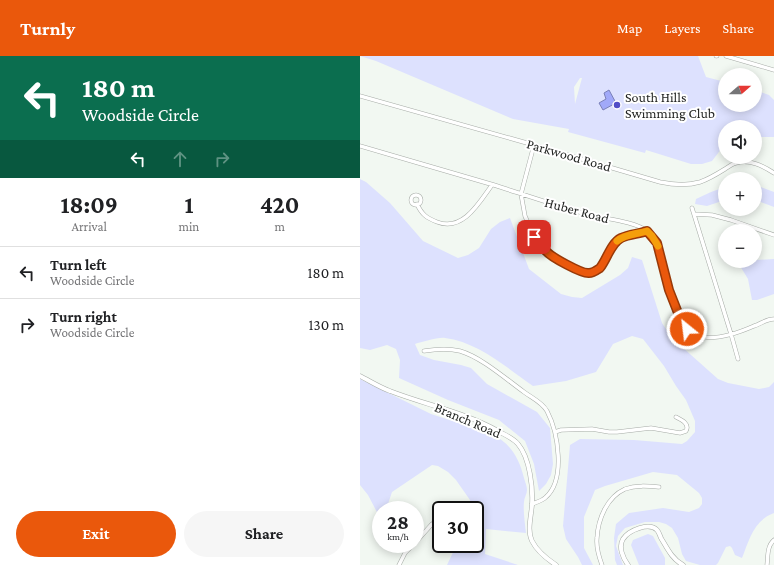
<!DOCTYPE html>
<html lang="en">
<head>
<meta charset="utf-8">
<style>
  body { margin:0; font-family:"Crimson Pro",serif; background:#f6f6f6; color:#202124; height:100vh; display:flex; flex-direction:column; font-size:15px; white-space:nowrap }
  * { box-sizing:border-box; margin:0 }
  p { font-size:13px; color:#757577 }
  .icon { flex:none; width:22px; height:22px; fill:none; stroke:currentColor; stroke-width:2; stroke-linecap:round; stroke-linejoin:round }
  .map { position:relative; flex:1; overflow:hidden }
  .drawer { display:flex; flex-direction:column; background:#fff; width:360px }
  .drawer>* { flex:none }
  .top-card { background:#0b6e4f; color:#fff; overflow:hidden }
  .needle { width:26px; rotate:70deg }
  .fabs { position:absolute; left:358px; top:12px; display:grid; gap:8px }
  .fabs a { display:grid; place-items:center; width:44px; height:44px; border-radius:50%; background:#fff; box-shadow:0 2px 10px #0003; font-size:20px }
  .speed { position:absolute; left:12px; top:445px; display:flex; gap:8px; font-size:20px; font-weight:700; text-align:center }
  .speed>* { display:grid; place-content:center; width:52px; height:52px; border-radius:50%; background:#fff; box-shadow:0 2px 10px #0003; line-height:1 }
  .speed small { font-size:10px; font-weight:400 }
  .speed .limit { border:2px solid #111; border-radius:6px; background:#fff; color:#111 }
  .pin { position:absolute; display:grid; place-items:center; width:34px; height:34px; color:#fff; margin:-17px; border-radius:8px; box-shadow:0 2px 6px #0006 }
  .me { position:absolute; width:44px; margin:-22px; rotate:331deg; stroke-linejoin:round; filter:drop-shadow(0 0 3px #0008) }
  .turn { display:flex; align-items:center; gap:14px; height:84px; padding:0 16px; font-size:18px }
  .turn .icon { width:52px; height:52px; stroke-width:2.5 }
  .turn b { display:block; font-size:28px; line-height:34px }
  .lanes { display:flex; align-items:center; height:38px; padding:0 16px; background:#0003; justify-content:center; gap:20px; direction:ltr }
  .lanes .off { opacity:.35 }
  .eta { display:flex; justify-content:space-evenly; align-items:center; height:68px; text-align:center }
  .eta b { font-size:24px; font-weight:700; line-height:28px }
  .cta { display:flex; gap:8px; margin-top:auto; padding:8px 16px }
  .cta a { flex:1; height:46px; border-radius:24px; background:#ea580c; color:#fff; font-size:16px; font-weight:700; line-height:46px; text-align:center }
  .cta a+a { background:#f6f6f6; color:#202124 }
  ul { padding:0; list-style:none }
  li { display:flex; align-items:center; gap:12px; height:52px; padding:0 16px; border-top:1px solid #e0e0e0 }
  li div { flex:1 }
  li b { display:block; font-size:15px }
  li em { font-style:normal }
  header { display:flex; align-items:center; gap:24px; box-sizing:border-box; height:56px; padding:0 20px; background:#ea580c; color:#fff }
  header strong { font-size:19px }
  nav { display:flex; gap:22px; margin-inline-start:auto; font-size:14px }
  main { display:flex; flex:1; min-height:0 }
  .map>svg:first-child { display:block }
  .green { fill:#dde1fe; fill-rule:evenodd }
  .water { fill:#a1a9f9; stroke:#7a80b8 }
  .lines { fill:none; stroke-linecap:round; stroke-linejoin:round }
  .minor-casing { stroke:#a6aba6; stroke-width:4.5 }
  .tertiary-casing { stroke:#a6aba6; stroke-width:5 }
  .minor { stroke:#fff; stroke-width:3.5 }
  .tertiary { stroke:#fff; stroke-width:4 }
  .route-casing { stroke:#983908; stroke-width:10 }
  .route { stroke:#ea580c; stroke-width:7 }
  .slow { stroke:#f59e0b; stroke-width:7 }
  .poi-dot { fill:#524ec6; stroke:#fff; stroke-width:1.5 }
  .labels { text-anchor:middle; stroke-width:4; stroke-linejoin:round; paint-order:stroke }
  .poi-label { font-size:14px; fill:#1f211f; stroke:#fff; text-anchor:start }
  .street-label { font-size:14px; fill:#1f211f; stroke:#fff }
</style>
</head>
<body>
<header>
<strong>Turnly</strong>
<nav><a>Map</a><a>Layers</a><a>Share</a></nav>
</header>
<main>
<section class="drawer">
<div class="top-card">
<div class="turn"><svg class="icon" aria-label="left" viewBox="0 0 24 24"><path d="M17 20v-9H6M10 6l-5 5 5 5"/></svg><div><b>180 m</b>Woodside Circle</div></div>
<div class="lanes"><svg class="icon" aria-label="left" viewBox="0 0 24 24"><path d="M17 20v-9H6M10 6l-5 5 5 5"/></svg><svg class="icon off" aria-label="ahead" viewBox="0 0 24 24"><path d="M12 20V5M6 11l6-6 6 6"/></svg><svg class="icon off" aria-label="right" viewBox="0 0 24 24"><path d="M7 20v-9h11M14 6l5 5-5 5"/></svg></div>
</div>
<div class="eta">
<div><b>18:09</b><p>Arrival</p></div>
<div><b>1</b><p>min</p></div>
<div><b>420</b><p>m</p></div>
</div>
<ul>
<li><svg class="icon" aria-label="left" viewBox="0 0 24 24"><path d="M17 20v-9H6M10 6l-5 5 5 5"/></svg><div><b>Turn left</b><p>Woodside Circle</p></div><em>180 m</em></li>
<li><svg class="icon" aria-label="right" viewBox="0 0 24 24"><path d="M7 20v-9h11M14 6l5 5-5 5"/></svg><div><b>Turn right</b><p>Woodside Circle</p></div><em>130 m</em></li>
</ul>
<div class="cta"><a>Exit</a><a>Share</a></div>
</section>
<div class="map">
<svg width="414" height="509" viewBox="0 0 414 509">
  <rect width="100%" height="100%" fill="#f2f8f2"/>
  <path class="green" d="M0 0H338L346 21 365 26V49H395V34L409 39 414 44V81H395V71H365V88L352 105 342 108H331L286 94 285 97 208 76 209 73 153 63 16 5ZM220 22H222L215 48 214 31Z
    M0 123 6 126 30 147 63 185 98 202 108 199 119 192 131 173 140 166 150 162 169 213 201 238 212 241 222 242 260 219 268 212 272 201 282 204 302 267 312 282 358 323 368 327 399 333 409 331 414 326V457C394 464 389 484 382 502L375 499 372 492 370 490 366 491 358 507 356 509H340L326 505 322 498 318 482 312 472 306 468 299 466H285L265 472 258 480 256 490 263 509H257L255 504 254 482 256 468 269 457 303 452 329 456 339 452 342 448V442L339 437 317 419 293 416 245 430 235 434 224 461V492L233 509H222L218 501 206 483 203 470 210 389 220 383 274 384 322 388 327 385 335 376V365L326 344 316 330 304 310 283 283 272 280 253 288 236 316 206 325 173 330C147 312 118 286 85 282 78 281 62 286 55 288L60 299 74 304 101 309 111 312 127 328 177 356 190 372 193 408 191 419 186 428 179 435 174 408 165 385 139 364 88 344 39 322 40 304 36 293 27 289 10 294 0 292Z
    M395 129 414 136V151L395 144Z
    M365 131V144L347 150 335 148 336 143 351 136Z
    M414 203V238L397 244H392L388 223 377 205H395V204Z
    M0 323 71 358 132 378C151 388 159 402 164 422 165 426 167 430 167 434 167 438 164 442 164 446 163 455 165 468 166 477L126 473 125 498 158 509H87L97 488H115V454H113L110 444 96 424 88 416 78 410 72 409 32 436 26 454H21V460H19L8 439 0 429Z
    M288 478 293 480 305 502V509H279L271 489 273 484Z"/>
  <path class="water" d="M249 34 256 47 243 54 239 47 246 43 244 37Z"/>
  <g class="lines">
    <defs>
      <path id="minor" d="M356 0H357
        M366 0 414 14
        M0 40 174 89 300 126C314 129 327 130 340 126 349 123 357 118 365 113 368 111 372 108 376 107 390 103 403 110 414 117
        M174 89 161 138 165 160 174 181 185 195 191 200 221 216 229 217 235 215 239 213 255 187 260 182 287 175
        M0 90C45 103 89 116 134 129 165 139 197 150 229 159 245 163 274 165 287 175 303 187 303 215 309 234 311 242 315 251 319 259 322 267 327 276 336 279 353 286 378 277 394 270 401 268 406 263 414 263
        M51 144a5 5 0 1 1 10 0a5 5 0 1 1-10 0Z
        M57 148C62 159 67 162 77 166 103 176 119 147 132 129
        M332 152 371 278 378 303
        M334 158 352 159 371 164 414 179
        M64 295C76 293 88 292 100 295 121 301 146 323 164 336 172 342 182 346 187 355 198 376 206 423 186 441 182 445 177 446 172 448
        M195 376 201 374 232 373 249 376H257L291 372 320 377 326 375C330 368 322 364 316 361
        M55 487 72 468
        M39 509 45 497 54 488
        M242 509C239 501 236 491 237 482 238 463 247 441 265 433 276 429 287 430 299 431
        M407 509C408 500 407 490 414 484"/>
      <path id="tertiary" d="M0 320C10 325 19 331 30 335 66 349 104 356 138 375 145 379 153 382 158 388 170 402 173 432 172 449 171 461 167 475 172 485 177 495 187 503 196 509
        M268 509C263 502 258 491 263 483 269 474 289 466 297 474 299 476 300 480 301 482 307 492 312 503 323 509"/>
    </defs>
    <use href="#minor" class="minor-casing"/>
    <use href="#tertiary" class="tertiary-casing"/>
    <use href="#minor" class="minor"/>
    <use href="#tertiary" class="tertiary"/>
  </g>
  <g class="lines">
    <defs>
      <path id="route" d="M174 181C178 186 181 191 186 195 191 201 222 218 229 217 233 217 237 214 240 212 247 203 251 187 261 182 269 178 279 178 287 175L297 187 309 234 320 262 327 273"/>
    </defs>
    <use href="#route" class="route-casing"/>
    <use href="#route" class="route"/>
    <path class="slow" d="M257 185C265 178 278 178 287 175L292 180 298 190"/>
  </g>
  <circle class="poi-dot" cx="257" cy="49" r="4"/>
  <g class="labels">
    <g class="poi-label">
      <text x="265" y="46">South Hills<tspan x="265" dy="16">Swimming Club</tspan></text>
    </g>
    <g class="street-label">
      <text transform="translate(209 99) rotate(16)" y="5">Parkwood Road</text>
      <text transform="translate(217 154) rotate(15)" y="5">Huber Road</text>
      <text transform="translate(108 364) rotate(23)" y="5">Branch Road</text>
    </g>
  </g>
</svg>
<div class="fabs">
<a><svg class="needle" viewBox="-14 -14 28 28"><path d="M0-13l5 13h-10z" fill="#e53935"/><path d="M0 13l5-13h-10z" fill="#757577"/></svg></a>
<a><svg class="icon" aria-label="sound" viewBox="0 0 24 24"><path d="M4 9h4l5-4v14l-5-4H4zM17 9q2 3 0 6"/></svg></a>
<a>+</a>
<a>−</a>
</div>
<div class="speed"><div>28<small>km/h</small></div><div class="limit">30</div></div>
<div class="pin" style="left:174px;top:181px;background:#d93025"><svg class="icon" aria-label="arrive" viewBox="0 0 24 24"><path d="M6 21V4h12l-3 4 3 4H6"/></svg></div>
<svg class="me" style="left:327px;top:273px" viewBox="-20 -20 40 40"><circle r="17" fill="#ea580c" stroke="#fff" stroke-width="3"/><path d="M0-11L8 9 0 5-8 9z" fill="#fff"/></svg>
</div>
</main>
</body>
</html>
